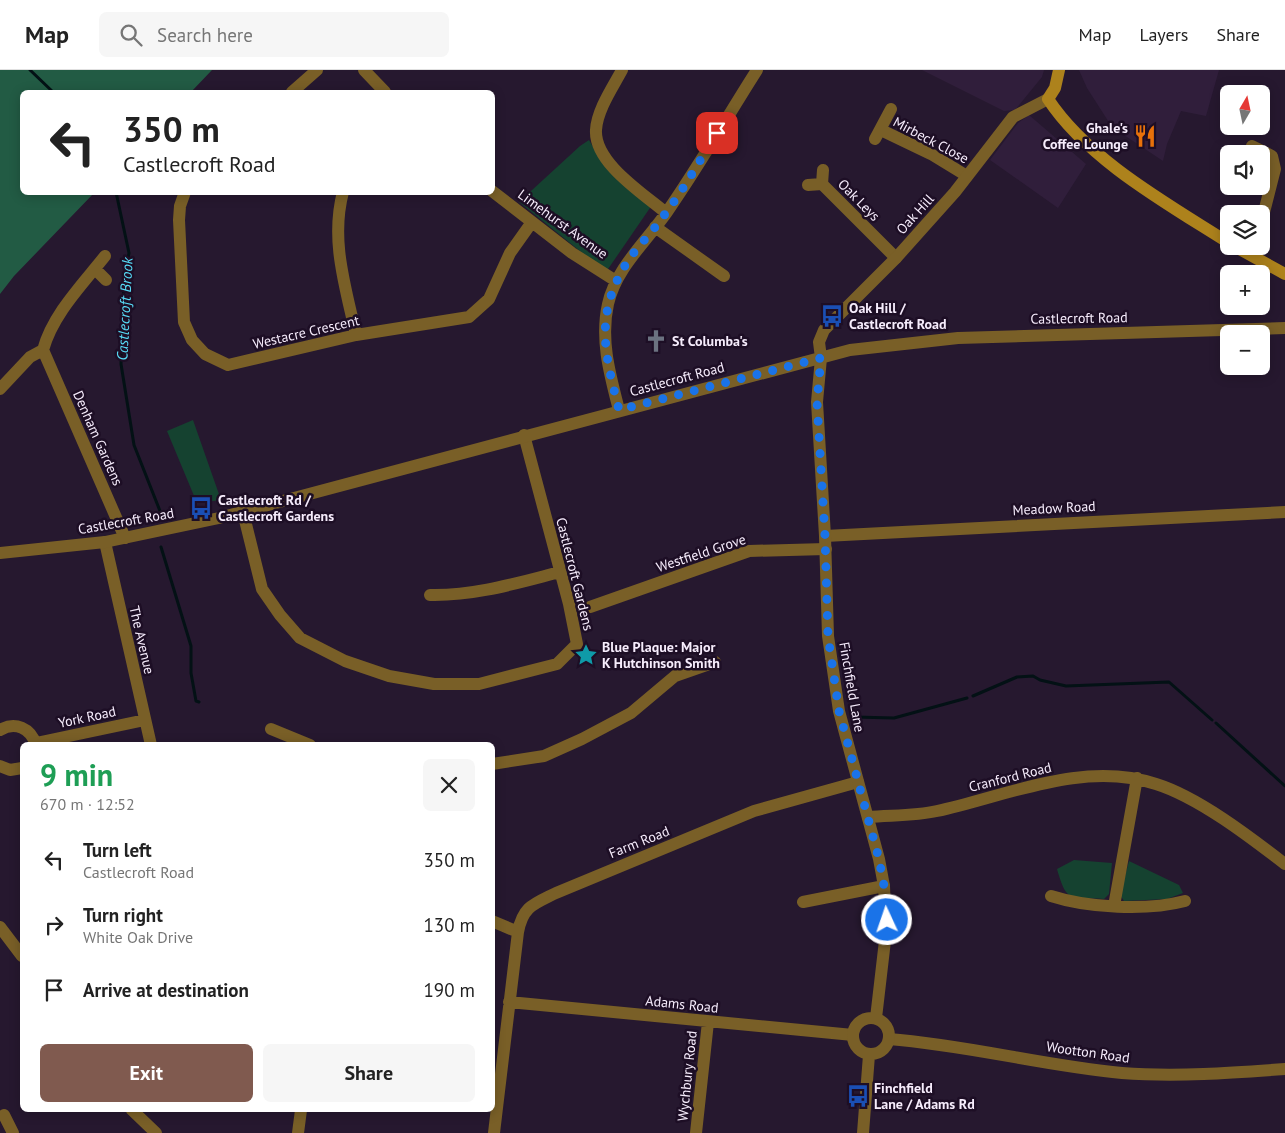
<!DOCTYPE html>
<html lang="en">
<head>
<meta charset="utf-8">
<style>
  body { margin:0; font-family:"PT Sans",sans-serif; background:#f6f6f6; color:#222; height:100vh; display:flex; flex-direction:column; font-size:19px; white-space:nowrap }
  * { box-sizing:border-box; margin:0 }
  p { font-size:16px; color:#767676 }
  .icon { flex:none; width:28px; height:28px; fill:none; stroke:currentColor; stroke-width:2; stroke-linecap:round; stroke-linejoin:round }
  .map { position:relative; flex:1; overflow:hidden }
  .details { position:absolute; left:20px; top:672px; width:475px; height:370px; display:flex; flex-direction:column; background:#fff; border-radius:8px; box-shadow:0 2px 12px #0003 }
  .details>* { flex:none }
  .guide { position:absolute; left:20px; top:20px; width:475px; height:105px; border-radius:8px; box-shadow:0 2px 12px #0003; background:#fff; color:#222; overflow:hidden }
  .needle { width:32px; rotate:9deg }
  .fabs { position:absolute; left:1220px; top:15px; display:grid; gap:10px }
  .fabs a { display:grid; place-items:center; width:50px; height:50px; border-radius:8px; background:#fff; box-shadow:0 2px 12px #0003; font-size:25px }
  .pin { position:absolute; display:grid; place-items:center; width:42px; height:42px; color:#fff; margin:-21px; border-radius:10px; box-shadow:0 2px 8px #0006 }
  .me { position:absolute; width:55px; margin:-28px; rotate:357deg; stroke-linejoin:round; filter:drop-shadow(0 0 4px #0008) }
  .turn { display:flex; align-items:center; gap:18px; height:105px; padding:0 20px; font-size:22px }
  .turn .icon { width:65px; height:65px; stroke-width:2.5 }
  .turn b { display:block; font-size:35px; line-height:42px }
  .round { display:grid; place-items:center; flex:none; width:52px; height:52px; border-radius:8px; background:#f6f6f6 }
  .head { display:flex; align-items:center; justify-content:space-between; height:85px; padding:0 20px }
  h1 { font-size:30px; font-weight:800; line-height:38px; color:#1e9e55 }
  .button { display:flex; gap:10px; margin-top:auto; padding:10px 20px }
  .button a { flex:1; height:58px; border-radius:8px; background:#805a4f; color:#fff; font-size:20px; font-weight:800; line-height:58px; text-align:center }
  .button a+a { background:#f6f6f6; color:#222 }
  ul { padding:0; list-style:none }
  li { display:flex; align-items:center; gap:15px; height:65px; padding:0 20px }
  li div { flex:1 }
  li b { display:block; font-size:19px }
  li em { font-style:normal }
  header { display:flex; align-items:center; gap:30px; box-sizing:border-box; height:70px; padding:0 25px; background:#fff; border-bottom:1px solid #e0e0e0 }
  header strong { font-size:24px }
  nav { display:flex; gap:28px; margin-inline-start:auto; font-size:18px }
  .search { width:350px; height:45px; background:#f6f6f6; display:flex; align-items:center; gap:12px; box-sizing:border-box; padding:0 18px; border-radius:8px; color:#767676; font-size:19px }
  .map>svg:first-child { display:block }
  .built { fill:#301e3b }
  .green { fill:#154230 }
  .forest { fill:#225b44 }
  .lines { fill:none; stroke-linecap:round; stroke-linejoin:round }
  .stream { stroke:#031115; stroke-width:3 }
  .minor { stroke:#795f27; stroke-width:12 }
  .tertiary { stroke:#795f27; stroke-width:12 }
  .secondary { stroke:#ad821c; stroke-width:12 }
  .route { stroke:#1a73e8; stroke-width:9; stroke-dasharray:0 16.2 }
  .labels { text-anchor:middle; stroke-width:5; stroke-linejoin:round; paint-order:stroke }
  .poi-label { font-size:14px; font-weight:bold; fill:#f6ecfc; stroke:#1d0e25; text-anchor:start }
  .street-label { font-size:14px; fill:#f6ecfc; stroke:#1d0e25 }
  .water-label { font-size:15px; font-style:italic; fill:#57daf5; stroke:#1d0e25 }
</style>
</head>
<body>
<header>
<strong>Map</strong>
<div class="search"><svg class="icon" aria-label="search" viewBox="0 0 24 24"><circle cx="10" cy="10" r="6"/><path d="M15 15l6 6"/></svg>Search here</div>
<nav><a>Map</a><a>Layers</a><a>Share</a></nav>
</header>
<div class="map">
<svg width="1285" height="1063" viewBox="0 0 1285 1063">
  <rect width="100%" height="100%" fill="#26182f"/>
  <path class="built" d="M922 0H1044L1042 7 1015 40 1004 41Z
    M1079 0H1219L1206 46 1181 41 1167 74 1163 91 1112 57 1087 18Z
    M1029 45 1086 94 1058 138 990 90 1018 53Z"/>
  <path class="green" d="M589 70 602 92 652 135 606 202 519 132 580 76Z
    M193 350 221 430 197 433 167 361Z
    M1074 790 1112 793 1109 824 1104 829C1070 827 1067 834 1057 799Z
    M1129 791 1179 815 1183 823 1167 829 1124 831 1120 825Z"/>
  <path class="forest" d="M0 0H212L191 22H22V122L94 123 14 206 0 224Z"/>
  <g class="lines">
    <path class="stream" d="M30 0 53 22
      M116 122 129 183 124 210 121 294 134 375 160 441
      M161 477 191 576V603L196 631 199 632
      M973 626 1017 607 1033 606 1040 610 1066 616 1169 612 1212 650
      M854 647 894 648 967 628
      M1216 653 1285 716"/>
    <path class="minor" d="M364 0 385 22
      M622 0C613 17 597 40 596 60 594 93 644 124 666 143
      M292 22 317 0
      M881 60 931 84 967 106
      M875 69 891 39
      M1252 76 1272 86 1275 99 1261 154
      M822 114 896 188
      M808 115 822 114 823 100
      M492 121 572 183 616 211
      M185 122 180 136 179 150 184 252 192 270 205 284 228 295 356 265 469 247 489 229 510 183 532 152
      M343 122C330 171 346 218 356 265
      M655 157 724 206
      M105 186C82 215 53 244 43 280L125 468
      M95 199 106 210
      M0 319 30 287 43 280
      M619 340C610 305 600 270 608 234 616 198 646 172 667 142 699 96 727 47 757 0
      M243 442 262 519 280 545 300 568 345 591 389 606 434 614H479L557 594 577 574 569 534 524 365
      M825 466 1285 442
      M105 472 151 675
      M430 525C475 526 517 513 560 502
      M590 537 749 481 826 479
      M271 659 310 675
      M0 660C15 651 31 658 36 675
      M36 673 145 650
      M492 694 544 686 582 669 631 643 675 606 715 592
      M0 696 10 700 22 698
      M868 747C891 745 915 746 937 741 1006 726 1084 690 1156 714 1198 727 1250 767 1285 794
      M1051 826C1088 838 1147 841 1185 831
      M803 832 884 816
      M1114 836 1137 708
      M492 851 518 862
      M509 932 853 965
      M889 969C968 975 1044 996 1122 1003 1176 1007 1231 1003 1285 999
      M4 1045 13 1063
      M298 1063 301 1040
      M494 1063 518 862C523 836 534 834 556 823L754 741 858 712
      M696 1063 708 952"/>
    <path class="tertiary" d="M0 483 105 472 219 448 850 280 958 268 1285 258
      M0 857 22 886
      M853 966a18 18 0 1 1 36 0a18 18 0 1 1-36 0Z
      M876 948 886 862 884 816 879 789 839 641 828 566 825 466 817 332 821 288 819 272 824 260 896 188 955 122 1013 47 1048 29
      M132 1040 156 1063
      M863 1063 869 985"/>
    <path class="secondary" d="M1059 0 1055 18 1048 29C1088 90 1168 134 1229 173
      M1234 176 1285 204"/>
  </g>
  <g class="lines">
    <path class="route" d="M717 63C700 90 684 119 665 144 654 160 640 174 629 189 594 244 604 280 619 340L821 288 817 332 825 466 828 566 839 641 879 789 884 816 887 850"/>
  </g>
  <defs>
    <symbol id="restaurant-bare" viewBox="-9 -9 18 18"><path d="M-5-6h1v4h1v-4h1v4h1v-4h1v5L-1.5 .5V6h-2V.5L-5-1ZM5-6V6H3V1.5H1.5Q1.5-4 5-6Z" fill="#e8710a" stroke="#1d0e25" stroke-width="2.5" paint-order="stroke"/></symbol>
    <symbol id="bus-bare" viewBox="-9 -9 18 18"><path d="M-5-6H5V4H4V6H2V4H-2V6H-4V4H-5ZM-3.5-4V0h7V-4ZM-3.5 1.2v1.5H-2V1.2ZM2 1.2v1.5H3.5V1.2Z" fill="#1a4fb4" stroke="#1d0e25" stroke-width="2.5" paint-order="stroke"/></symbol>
    <symbol id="church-bare" viewBox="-9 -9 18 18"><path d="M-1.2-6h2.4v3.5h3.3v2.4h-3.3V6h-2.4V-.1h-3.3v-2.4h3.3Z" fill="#6b7280" stroke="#1d0e25" stroke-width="2.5" paint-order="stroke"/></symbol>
    <symbol id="sight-bare" viewBox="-9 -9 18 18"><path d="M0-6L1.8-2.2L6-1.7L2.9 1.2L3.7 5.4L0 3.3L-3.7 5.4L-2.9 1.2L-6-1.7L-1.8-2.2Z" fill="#0f9aa8" stroke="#1d0e25" stroke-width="2.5" paint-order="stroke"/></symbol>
  </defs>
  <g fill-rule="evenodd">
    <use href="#restaurant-bare" x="1129" y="50" width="32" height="32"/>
    <use href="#bus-bare" x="816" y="230" width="32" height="32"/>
    <use href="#church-bare" x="640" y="255" width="32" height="32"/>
    <use href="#bus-bare" x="185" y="422" width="32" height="32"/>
    <use href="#sight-bare" x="570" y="569" width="32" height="32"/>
    <use href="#bus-bare" x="842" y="1010" width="32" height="32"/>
  </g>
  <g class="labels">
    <g class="poi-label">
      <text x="1128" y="63" text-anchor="end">Ghale's<tspan x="1128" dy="16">Coffee Lounge</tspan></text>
      <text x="849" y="243">Oak Hill /<tspan x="849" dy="16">Castlecroft Road</tspan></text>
      <text x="672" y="276">St Columba's</text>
      <text x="218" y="435">Castlecroft Rd /<tspan x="218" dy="16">Castlecroft Gardens</tspan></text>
      <text x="602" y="582">Blue Plaque: Major<tspan x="602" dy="16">K Hutchinson Smith</tspan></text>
      <text x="874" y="1023">Finchfield<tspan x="874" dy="16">Lane / Adams Rd</tspan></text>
    </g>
    <g class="street-label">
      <text transform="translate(931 70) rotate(28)" y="5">Mirbeck Close</text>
      <text transform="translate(859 130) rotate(45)" y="5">Oak Leys</text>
      <text transform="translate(915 144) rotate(-48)" y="5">Oak Hill</text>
      <text transform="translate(563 154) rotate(36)" y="5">Limehurst Avenue</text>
      <text transform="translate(1079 248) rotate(-1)" y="5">Castlecroft Road</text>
      <text transform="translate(306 262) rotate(-13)" y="5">Westacre Crescent</text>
      <text transform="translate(677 309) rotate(-15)" y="5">Castlecroft Road</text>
      <text transform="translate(98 368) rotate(66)" y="5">Denham Gardens</text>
      <text transform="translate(1054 438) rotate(-3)" y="5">Meadow Road</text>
      <text transform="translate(126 451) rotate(-10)" y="5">Castlecroft Road</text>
      <text transform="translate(701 483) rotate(-18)" y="5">Westfield Grove</text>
      <text transform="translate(575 504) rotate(76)" y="5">Castlecroft Gardens</text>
      <text transform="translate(142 570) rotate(77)" y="5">The Avenue</text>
      <text transform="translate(852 617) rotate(80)" y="5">Finchfield Lane</text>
      <text transform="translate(87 647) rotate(-12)" y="5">York Road</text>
      <text transform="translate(1010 707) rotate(-14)" y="5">Cranford Road</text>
      <text transform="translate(639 772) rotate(-22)" y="5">Farm Road</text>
      <text transform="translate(682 934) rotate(6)" y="5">Adams Road</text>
      <text transform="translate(1088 982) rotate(8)" y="5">Wootton Road</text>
      <text transform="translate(687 1006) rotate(-84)" y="5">Wychbury Road</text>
    </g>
    <g class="water-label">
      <text transform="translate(125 239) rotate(-87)" y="5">Castlecroft Brook</text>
    </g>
  </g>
</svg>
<div class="fabs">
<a><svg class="needle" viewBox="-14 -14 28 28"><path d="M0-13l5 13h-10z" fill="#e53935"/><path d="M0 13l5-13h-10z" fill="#767676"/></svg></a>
<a><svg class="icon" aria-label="sound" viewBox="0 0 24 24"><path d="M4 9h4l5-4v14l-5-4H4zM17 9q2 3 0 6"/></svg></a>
<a><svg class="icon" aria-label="layers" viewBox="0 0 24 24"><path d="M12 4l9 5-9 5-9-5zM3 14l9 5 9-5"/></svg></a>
<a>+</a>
<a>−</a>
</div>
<div class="pin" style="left:717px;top:63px;background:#d93025"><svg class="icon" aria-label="arrive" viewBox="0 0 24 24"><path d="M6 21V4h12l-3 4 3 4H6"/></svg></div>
<svg class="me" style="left:887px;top:850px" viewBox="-20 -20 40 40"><circle r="17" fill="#1a73e8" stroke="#fff" stroke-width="3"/><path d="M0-11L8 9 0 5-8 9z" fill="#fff"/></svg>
<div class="guide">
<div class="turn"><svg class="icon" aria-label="left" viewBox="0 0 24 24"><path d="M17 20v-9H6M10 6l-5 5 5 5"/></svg><div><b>350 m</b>Castlecroft Road</div></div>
</div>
<section class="details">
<div class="head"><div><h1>9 min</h1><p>670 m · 12:52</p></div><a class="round"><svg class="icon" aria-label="close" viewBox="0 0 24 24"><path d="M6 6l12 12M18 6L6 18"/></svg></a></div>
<ul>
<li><svg class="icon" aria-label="left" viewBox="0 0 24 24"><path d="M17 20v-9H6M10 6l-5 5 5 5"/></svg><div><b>Turn left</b><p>Castlecroft Road</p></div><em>350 m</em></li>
<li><svg class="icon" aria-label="right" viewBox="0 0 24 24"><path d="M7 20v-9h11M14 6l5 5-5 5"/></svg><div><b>Turn right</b><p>White Oak Drive</p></div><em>130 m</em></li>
<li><svg class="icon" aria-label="arrive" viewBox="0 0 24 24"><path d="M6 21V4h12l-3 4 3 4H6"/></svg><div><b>Arrive at destination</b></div><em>190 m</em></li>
</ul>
<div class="button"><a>Exit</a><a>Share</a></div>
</section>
</div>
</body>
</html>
